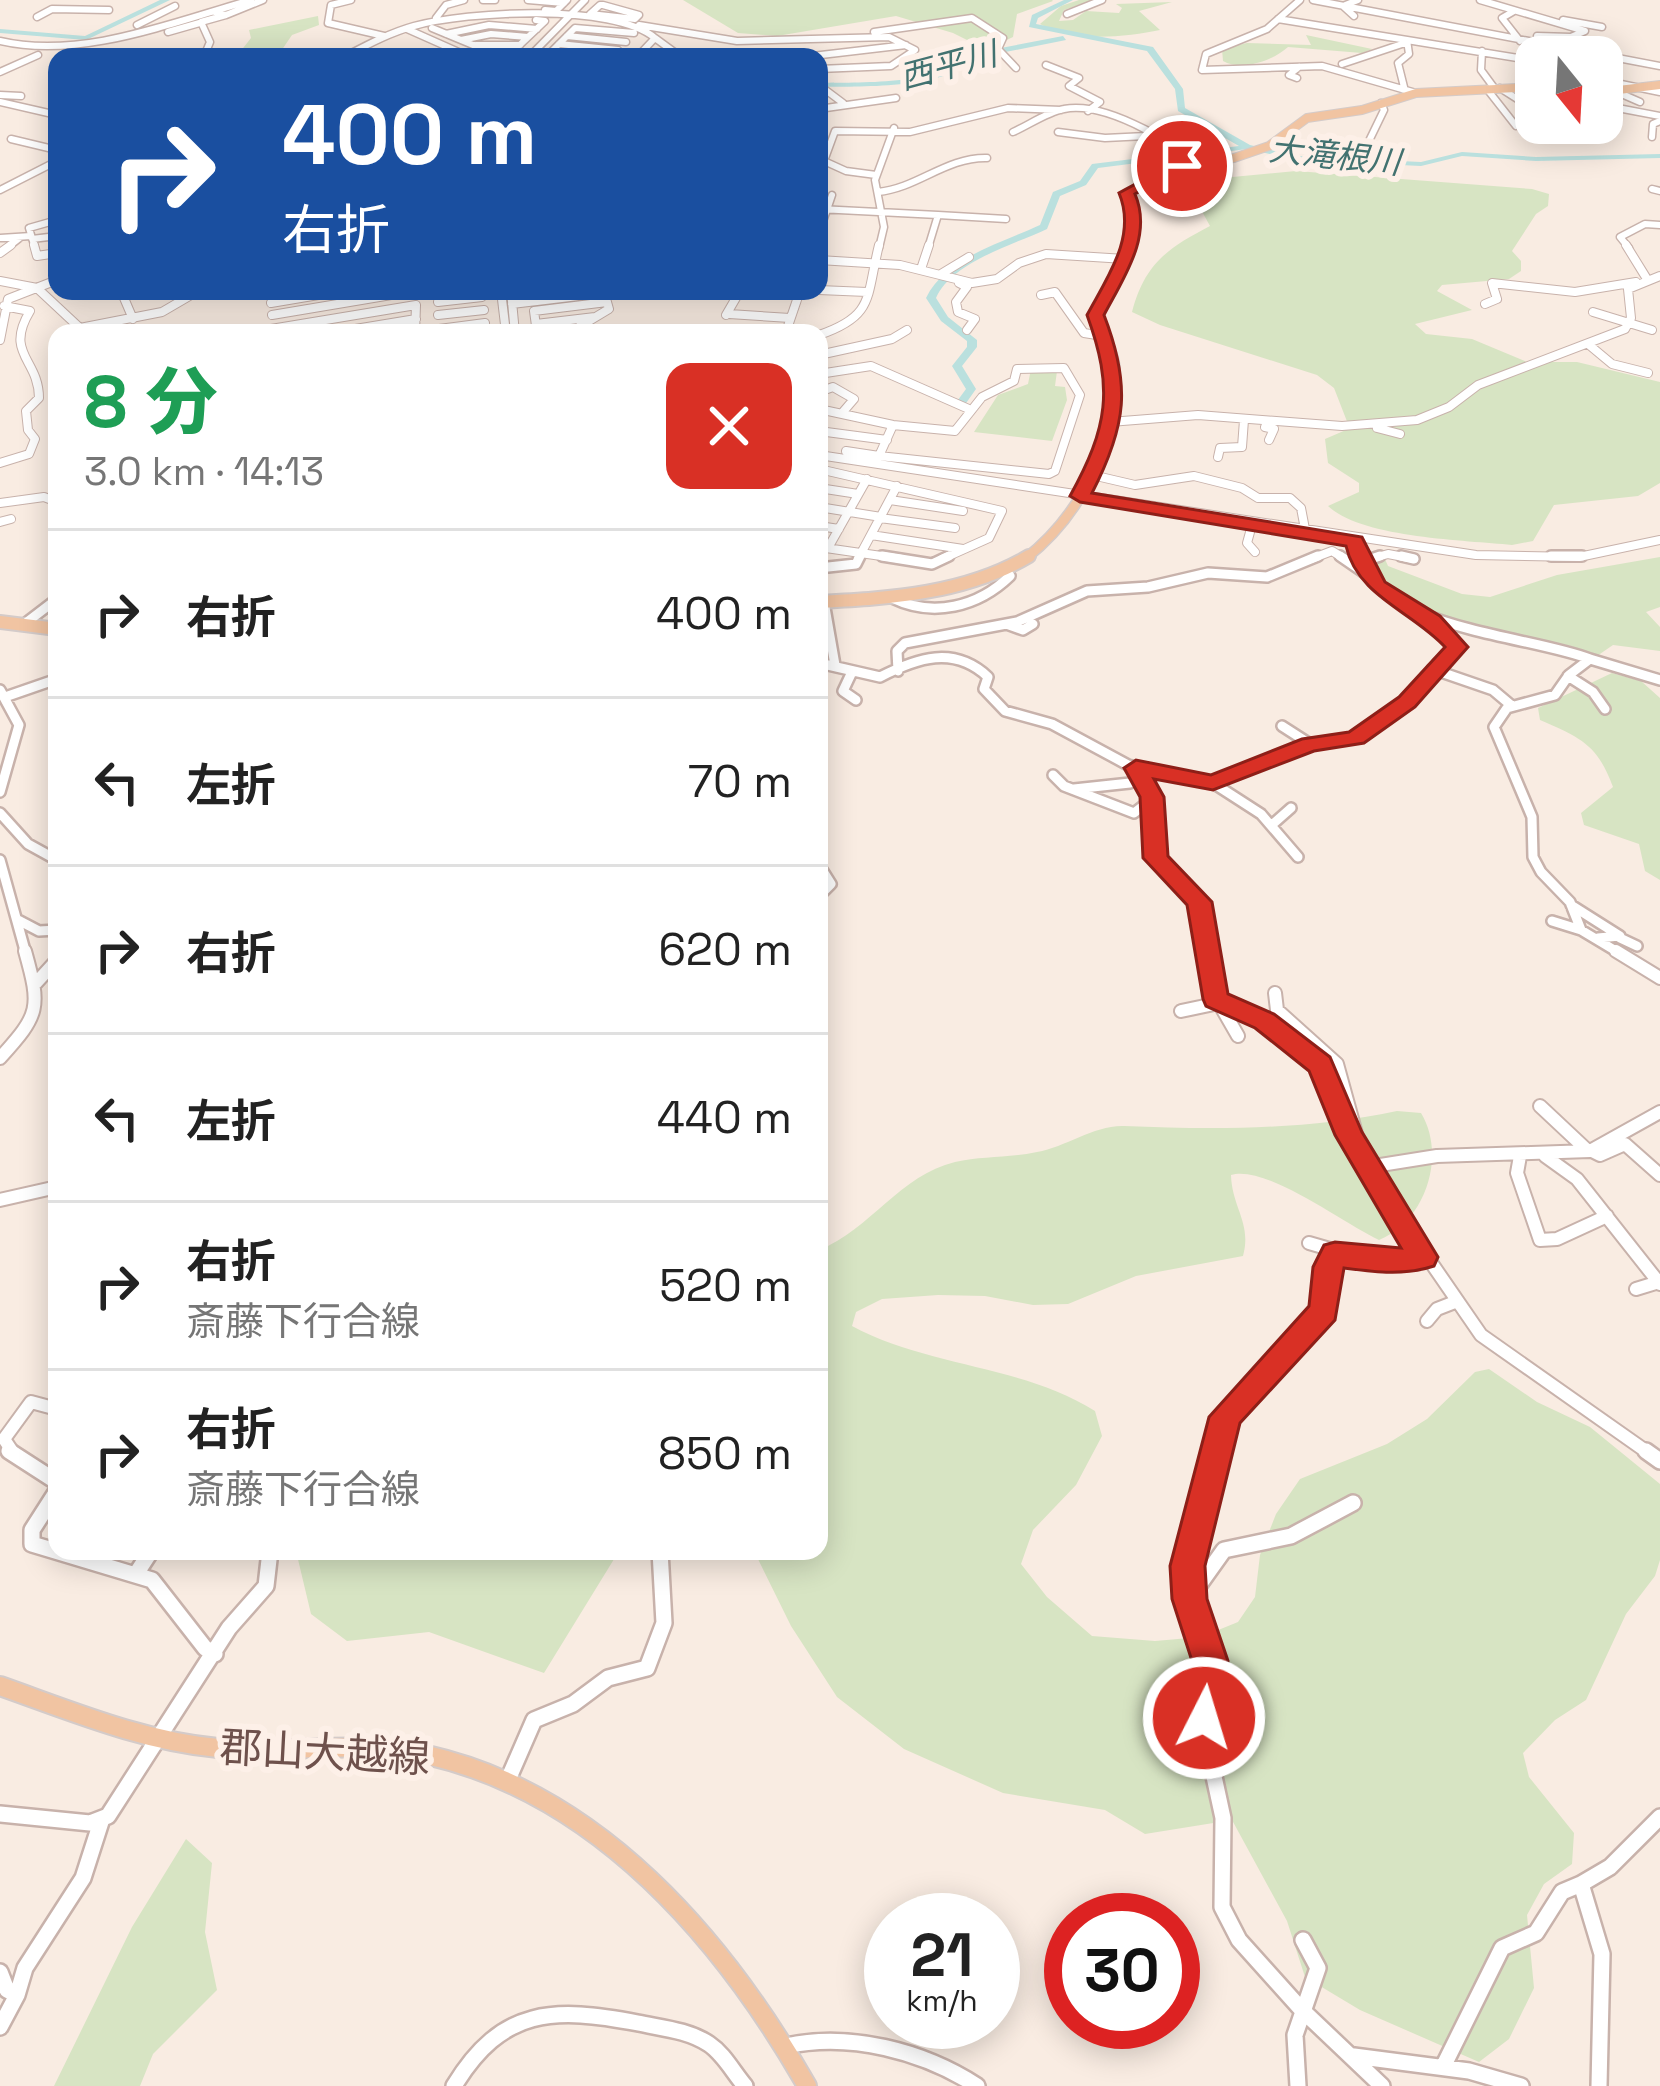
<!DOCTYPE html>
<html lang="ja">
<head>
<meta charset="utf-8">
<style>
  body { margin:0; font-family:"Space Grotesk","Noto Sans JP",sans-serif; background:#f2f2f2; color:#222; height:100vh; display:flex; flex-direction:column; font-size:45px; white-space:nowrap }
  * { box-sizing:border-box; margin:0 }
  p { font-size:39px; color:#767676 }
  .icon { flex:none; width:66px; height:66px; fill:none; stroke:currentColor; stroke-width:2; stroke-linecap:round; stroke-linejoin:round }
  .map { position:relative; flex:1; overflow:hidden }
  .side { position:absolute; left:48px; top:324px; width:780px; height:1236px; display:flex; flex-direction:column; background:#fff; border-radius:24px; box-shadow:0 6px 30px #0003 }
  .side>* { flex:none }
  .hud { position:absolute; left:48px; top:48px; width:780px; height:252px; border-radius:24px; box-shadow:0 6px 30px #0003; background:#1a4fa0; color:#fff; overflow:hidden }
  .needle { width:78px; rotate:162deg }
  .tools { position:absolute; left:1515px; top:36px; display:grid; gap:24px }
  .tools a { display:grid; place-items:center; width:108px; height:108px; border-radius:24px; background:#fff; box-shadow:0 6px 30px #0003; font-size:60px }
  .speed { position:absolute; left:864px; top:1893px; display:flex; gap:24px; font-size:60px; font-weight:700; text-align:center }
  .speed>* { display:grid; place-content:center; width:156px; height:156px; border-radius:50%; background:#fff; box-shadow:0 6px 30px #0003; line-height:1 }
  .speed small { font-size:30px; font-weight:400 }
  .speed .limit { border:18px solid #d22; background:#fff; color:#111 }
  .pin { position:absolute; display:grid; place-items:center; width:102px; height:102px; color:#fff; margin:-51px; border:6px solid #fff; border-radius:50%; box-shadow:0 3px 12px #0007 }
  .me { position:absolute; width:132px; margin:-66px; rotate:5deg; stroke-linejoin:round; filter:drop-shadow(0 0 9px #0008) }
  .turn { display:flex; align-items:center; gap:42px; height:252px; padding:0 36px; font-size:54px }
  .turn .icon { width:156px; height:156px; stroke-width:2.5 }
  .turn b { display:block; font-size:84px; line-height:102px }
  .round { display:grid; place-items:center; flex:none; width:126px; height:126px; border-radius:24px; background:#f2f2f2 }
  .head { display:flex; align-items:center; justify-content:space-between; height:204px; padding:0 36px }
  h1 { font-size:72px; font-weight:800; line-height:90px; color:#1e9e55 }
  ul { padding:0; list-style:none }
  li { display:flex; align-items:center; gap:36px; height:168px; padding:0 36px; border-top:3px solid #e0e0e0 }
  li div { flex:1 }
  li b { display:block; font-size:45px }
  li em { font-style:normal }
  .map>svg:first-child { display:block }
  .green { fill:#d7e4c3 }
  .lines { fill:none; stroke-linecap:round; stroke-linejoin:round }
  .river { fill:#bae0de; fill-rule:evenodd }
  .minor-far4-casing { stroke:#c8b2ab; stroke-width:9 }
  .minor-far3-casing { stroke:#c8b2ab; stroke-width:10 }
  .minor-far2-casing { stroke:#c8b2ab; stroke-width:14 }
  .minor-far1-casing { stroke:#c8b2ab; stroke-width:16 }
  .minor-casing { stroke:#c8b2ab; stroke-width:20 }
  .major-far3-casing { stroke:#d4cbc9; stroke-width:10 }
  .major-far2-casing { stroke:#d4cbc9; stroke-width:12 }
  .major-far1-casing { stroke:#d4cbc9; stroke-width:16 }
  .major-casing { stroke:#d4cbc9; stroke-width:22 }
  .minor-far4 { stroke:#fff; stroke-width:6 }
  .minor-far3 { stroke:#fff; stroke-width:8 }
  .minor-far2 { stroke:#fff; stroke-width:9 }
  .minor-far1 { stroke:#fff; stroke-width:12 }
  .minor { stroke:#fff; stroke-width:15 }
  .major-far3 { stroke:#f1c4a2; stroke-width:8 }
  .major-far2 { stroke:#f1c4a2; stroke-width:9 }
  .major-far1 { stroke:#f1c4a2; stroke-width:12 }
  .major { stroke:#f1c4a2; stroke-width:18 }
  .route { fill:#d93025; stroke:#8d1f18; stroke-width:3 }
  .labels { text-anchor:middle; stroke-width:12; stroke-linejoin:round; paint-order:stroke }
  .far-water-label { font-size:33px; font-style:italic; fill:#427270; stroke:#fdf0e8 }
  .near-street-label { font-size:42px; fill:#6e514c; stroke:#fdf0e8 }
</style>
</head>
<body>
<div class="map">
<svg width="1660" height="2086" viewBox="0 0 1660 2086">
  <rect width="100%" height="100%" fill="#f9ece2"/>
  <path class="green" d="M683 0H1052L1053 1 1017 14 1013 37 973 56 968 55 975 44 953 33 896 16 777 36 738 33Z
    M1079 0H1093L1064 10 1059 21 1073 20 1086 11 1119 13 1122 8 1116 4 1172 2 1139 11 1160 30C1126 37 1071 43 1040 24L1061 6Z
    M318 16 319 25 292 35 277 57H236L251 38 249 30Z
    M1306 35 1372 49 1362 53 1288 47C1274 60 1242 72 1223 61L1222 49 1247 43 1311 45Z
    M1296 171 1532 189 1549 194 1548 206 1536 214 1512 251 1521 261V271L1509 279 1442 285 1437 291 1472 310 1415 324 1426 334 1472 339 1527 362H1577L1660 382V483L1638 496 1554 505 1533 541 1512 545C1464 540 1362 538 1328 506L1359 492V483L1328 463 1325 439 1346 430 1348 424 1334 388 1317 375 1160 325 1132 312C1145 263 1168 248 1210 226L1193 195 1211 189 1222 178Z
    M1031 369 1057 371 1055 386 1065 387 1067 400 1052 441 974 432 998 395 1028 384Z
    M1384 557 1388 566 1462 594 1490 597 1557 575 1660 557V607L1646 612 1660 627V651L1613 645 1597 656 1571 646C1510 632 1398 625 1369 563Z
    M1612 673 1641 681 1660 698V880L1645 871 1639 844 1584 825 1581 813 1613 787C1597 744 1581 738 1540 720L1538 708Z
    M1397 1111 1421 1113C1447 1156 1425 1222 1379 1240 1343 1223 1265 1164 1231 1175 1232 1208 1252 1223 1243 1256L1136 1276 1068 1304 1033 1305 985 1296 938 1295 882 1299 856 1312 852 1326C928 1367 1022 1365 1095 1411L1102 1436 1076 1485 1033 1530 1021 1564 1047 1597 1092 1636 1155 1641 1201 1637 1238 1622 1255 1597 1260 1555 1276 1514 1300 1479 1387 1444 1427 1419 1475 1372 1489 1369 1537 1402 1590 1427 1660 1484V1560L1655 1576 1626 1614 1586 1700 1555 1720 1523 1753 1529 1777 1574 1833 1572 1864 1544 1884 1527 1915 1534 1988 1509 2039 1479 2062 1360 2010 1305 1977 1287 1921 1232 1820 1145 1834 1105 1810 1003 1793 904 1749 837 1697 791 1626 754 1551H819V1250C871 1229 900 1175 955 1162 982 1156 1010 1158 1037 1152 1066 1147 1094 1125 1124 1126 1218 1130 1305 1130 1397 1111Z
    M296 1551H619L544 1673 429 1632 347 1641 311 1614Z
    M186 1839 212 1863 205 1932 217 1990 153 2054 140 2086H54L132 1927Z"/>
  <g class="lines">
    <path class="river" d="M160 0H170L86 40 0 33V29L85 36Z
      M1064 0H1073L1038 18 1036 24 1153 47 1183 89 1185 108 1250 145 1296 156 1421 162 1462 152 1536 157 1660 154V158L1536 161 1462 156 1421 166 1296 160 1247 149 1098 168 1086 185 1060 196 1047 229C1013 245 952 262 936 298L948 317 977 340V347L962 366 976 389 964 406H956L955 404 966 389 952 366 967 347V341L941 321 926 298C946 257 1002 243 1040 225L1053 192 1080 181 1092 164 1239 146 1178 111 1175 89 1147 51 1029 27 1032 15Z
      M1063 36 1066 40 970 59C948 90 855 86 819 87V83C855 82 943 86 964 55Z"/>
    <defs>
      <path id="minor-far4" d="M351 0 331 5 328 23 384 36
        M483 0H495
        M528 0 564 3
        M1300 0 1267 29 1206 54 1202 70 1322 66 1416 93
        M1313 0 1660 66
        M1480 0 1585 31 1571 37 1537 36
        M600 5H603L639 15 635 19 590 14Z
        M545 10 556 11 567 0
        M1514 11 1502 18 1520 41
        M1067 14 1102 0
        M226 15 263 0
        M1354 16 1343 6 1358 0
        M37 17 52 9 109 10
        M436 18 446 5 464 0
        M1278 19 1536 61
        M1563 20 1602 27
        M137 25 175 6
        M639 25 737 41 889 37 915 50 891 66 819 69
        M432 28 502 57
        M407 29 470 57
        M168 32 203 22
        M874 32 972 18 1003 38 998 49 1016 68
        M446 34 489 25 537 29
        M567 36 626 42
        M655 38 681 57
        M461 40 491 34 528 37
        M0 41C81 60 173 22 251 0
        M559 44 618 50
        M476 45H520
        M1482 51 1481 70 1495 89
        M551 52 602 57
        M640 53 671 57
        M205 54 210 42 201 22 226 15 215 12
        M344 57C367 45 389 33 414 26 467 11 613 3 655 38L637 57
        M507 57 545 21 536 20
        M529 57 585 0
        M546 57 575 28 634 33
        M804 57 906 45
        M1342 64 1408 42
        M1046 65 1079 78 1069 86 1100 102 1088 111
        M0 72 38 55
        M1297 78 1289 75 1299 67
        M1602 80 1660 92
        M1404 87 1398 63 1409 54 1407 40
        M823 88 843 103
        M1500 88 1533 109
        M1487 89 1516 126
        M1617 92 1640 102
        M0 95 21 96
        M0 102 57 115
        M1602 105 1660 116
        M819 109 896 98
        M1013 132C1029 125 1047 112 1064 109 1109 100 1183 149 1215 176
        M1058 132 1105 138 1146 136
        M1652 137 1653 124 1660 121
        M11 139 57 150
        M1368 143 1384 110 1381 103
        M876 175 846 171 824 161 835 131 910 132 1008 108 1061 110
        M1652 189 1660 191
        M0 190 57 161
        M878 192C918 188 946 157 987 158
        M819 209 938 215 928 248
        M938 215 1006 219
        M819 233 832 195
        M0 238 31 236
        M32 239 57 236
        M7 248 21 237
        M35 248 29 228 57 220
        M879 248 884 227 875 180 894 128
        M1629 248 1620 237 1645 224 1660 225"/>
      <path id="minor-far3" d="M34 245 37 256 57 253
        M1626 245 1647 279
        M0 253 11 245
        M819 260 900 265 972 283 997 279 1019 263 1046 254 1125 259
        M921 269 929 245
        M941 274 969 257
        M0 281 37 288 82 330
        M959 283 967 287 956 302 958 312 975 319 967 330
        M819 290 867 292
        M121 291 133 319
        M501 291 506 333
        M511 291 515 333
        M527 291 528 295 559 291
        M1041 295 1055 292 1084 333 1103 336
        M438 302 482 297
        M271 303 342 291
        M512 304 603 293 607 302
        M1485 304 1497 299 1492 283 1575 292 1636 282
        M1593 312 1652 330
        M729 314 790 318
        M272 315 415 291
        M438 315 484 310
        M726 315 740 291
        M536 324 595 317
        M80 328 162 312 198 291
        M271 329 416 305 415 333
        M439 329 485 323
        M786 332 800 291
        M331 333 416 319
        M537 333 534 311 607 302
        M569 333 609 309 607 302
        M819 335C875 316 866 297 879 245
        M0 340 8 299 57 280
        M1588 344 1612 364 1648 373
        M819 355 892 339 907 330
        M819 374 871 366 971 410
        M819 392 833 387 854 399 842 413
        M819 409 893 425 955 431 982 397 1014 381 1017 369 1064 368 1080 395 1055 471 1049 474 879 456
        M1110 422 1198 415 1342 426 1417 420 1449 407 1478 385 1625 329 1631 318 1628 289 1660 276
        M1265 427 1274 429 1269 440
        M1377 428 1400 434
        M819 431 887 440
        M846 451 879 456 893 425
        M819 455 1476 555 1579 557 1660 540
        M1218 457 1220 448 1242 447 1244 420
        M0 463 29 454 35 439 28 430 26 411 39 398C39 359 4 354 30 311L4 306
        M819 469 1002 511 989 538 942 559
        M1092 475 1135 485 1194 476 1242 488 1258 498H1290L1301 508 1305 529
        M819 488 858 494
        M890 500 963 511
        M0 503 44 497 57 502
        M819 507 881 517
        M880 518 955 528
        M0 522 11 519
        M1252 525 1247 543 1255 552
        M819 526 839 529
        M871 535 963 549
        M1354 537 1359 559
        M819 547 902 559
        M828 548 867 479
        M858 559 897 486
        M1311 559 1332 551 1345 559
        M1370 559 1388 554 1414 559"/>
      <path id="minor-far2" d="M882 556 932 564 949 556
        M1340 556 1372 578
        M1359 556C1379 629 1527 635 1590 659
        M1401 556 1414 559
        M1551 556H1582
        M1362 562 1380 556
        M819 568 856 564 860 556
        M892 598C933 618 978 607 1010 576L1005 570
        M824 602 835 665
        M27 622 57 599
        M1009 625 1023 630 1033 624
        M819 663 880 677C917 658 954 645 988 677L984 689 1005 711 1052 724 1128 765 1213 783 1310 744 1356 738 1407 702 1437 664 1455 651V641L1432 621
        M1432 669 1493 690 1512 706
        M898 671 897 651 905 643 1017 622 1087 591 1148 587 1208 573 1267 577 1318 556
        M851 674 843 691 856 700
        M1568 676 1593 692 1605 709
        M0 690 19 725 0 792
        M5 697 57 679
        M1282 726 1310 744
        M1136 768 1152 797 1153 854 1200 902 1210 954
        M1053 775 1064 786 1134 813 1152 799
        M1213 783 1261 814 1298 857
        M1074 789 1130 783 1139 777
        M0 813 28 844 57 860
        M1274 823 1291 808
        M0 860 26 954
        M819 865 831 884 819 896
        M1571 905 1620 936 1598 938
        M18 920 39 931 57 930
        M1552 921 1581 930
        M1620 938 1637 946
        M1621 954 1581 930 1570 902 1541 872 1533 857 1532 817 1494 727 1507 708 1555 695 1569 675 1590 659 1660 680"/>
      <path id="minor-far1" d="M1209 951 1219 1003 1264 1021 1320 1065 1349 1135 1379 1187 1481 1335 1650 1454
        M1616 951 1660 978
        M36 983 57 960
        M1275 993 1277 1010 1337 1064 1359 1144
        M1181 1011 1219 1003 1238 1036
        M0 1058C40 1014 41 1008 25 951
        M819 1063V1074
        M1540 1106 1588 1151
        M1594 1152 1600 1155 1625 1144 1660 1175
        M1520 1156 1517 1173 1540 1240 1557 1239 1607 1216
        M1545 1156 1577 1179 1660 1284
        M1368 1167 1437 1156 1590 1151 1660 1112
        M0 1200 57 1187
        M1309 1243 1368 1260 1423 1257
        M1636 1289 1659 1282
        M1427 1321 1437 1309 1455 1302
        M14 1454 4 1439 31 1402 57 1409
        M1216 1454 1226 1417 1313 1326 1326 1303 1335 1254"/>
      <path id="minor" d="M9 1451 57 1482
        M1217 1451 1192 1543 1187 1586 1210 1661 1205 1735 1223 1818 1222 1907 1239 1940 1301 2009 1382 2086
        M1646 1451 1660 1461
        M57 1491 32 1530V1544L152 1580 205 1648 215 1654
        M136 1574 151 1551
        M1189 1599 1224 1550 1291 1536 1353 1503
        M507 1782 534 1720 573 1704 608 1678 647 1668 664 1623 660 1551
        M0 1814 90 1823 108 1816 229 1628 266 1586 270 1551
        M0 1972 7 1990 17 1995 25 1968 83 1878 101 1822
        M0 2027 17 1995
        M786 2046C850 2032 923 2051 977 2086
        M1354 2056 1469 2071 1521 2086
        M1443 2067 1502 1948 1536 1933 1562 1892 1581 1884
        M454 2086C502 2007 554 2007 638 2023 661 2028 688 2030 709 2044 724 2054 733 2072 745 2086
        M1298 2086 1295 2035 1318 1968 1303 1940
        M1599 2086 1602 1954 1581 1884 1610 1867 1660 1817"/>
      <path id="major-far3" d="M1602 92 1660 85
        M1128 248 1132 226 1126 193 1185 164 1234 158 1269 146 1307 118 1362 110 1416 93 1536 87"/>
      <path id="major-far2" d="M1025 559C1080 516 1119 442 1115 369 1114 352 1102 332 1096 316L1129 245"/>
      <path id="major-far1" d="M819 602C891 598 965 594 1029 556
        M0 622 57 629"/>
      <path id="major" d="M0 1686C71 1711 142 1741 218 1748 288 1754 359 1739 427 1755 599 1794 723 1939 807 2086"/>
    </defs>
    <use href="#minor-far4" class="minor-far4-casing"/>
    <use href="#minor-far3" class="minor-far3-casing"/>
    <use href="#minor-far2" class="minor-far2-casing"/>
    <use href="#minor-far1" class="minor-far1-casing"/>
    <use href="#minor" class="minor-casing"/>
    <use href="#major-far3" class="major-far3-casing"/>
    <use href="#major-far2" class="major-far2-casing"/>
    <use href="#major-far1" class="major-far1-casing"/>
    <use href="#major" class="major-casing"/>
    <use href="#minor-far4" class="minor-far4"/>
    <use href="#minor-far3" class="minor-far3"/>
    <use href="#minor-far2" class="minor-far2"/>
    <use href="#minor-far1" class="minor-far1"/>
    <use href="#minor" class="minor"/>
    <use href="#major-far3" class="major-far3"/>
    <use href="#major-far2" class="major-far2"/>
    <use href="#major-far1" class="major-far1"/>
    <use href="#major" class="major"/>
  </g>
  <path class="route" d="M1176 162 1189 166 1135 194C1153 236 1124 277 1104 315 1131 385 1127 425 1092 493L1362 537 1385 582 1440 616 1468 647 1415 707 1364 743 1314 751 1213 790 1154 779 1164 797 1168 856 1212 902 1228 994 1274 1014 1330 1057 1362 1132 1438 1257 1434 1266C1404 1276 1375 1272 1344 1268L1335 1320 1240 1423 1205 1566 1207 1599 1228 1661 1217 1731 1204 1736 1191 1731 1186 1718 1192 1661 1172 1599 1170 1566 1209 1417 1309 1306 1313 1267 1324 1245 1335 1242 1401 1248 1335 1135 1309 1071 1255 1028 1206 1006 1203 999 1187 905 1143 858 1140 797 1124 768 1136 760 1211 775 1302 739 1349 732 1399 697 1445 647C1413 612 1357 596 1346 546L1080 502 1070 496C1108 427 1114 389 1087 315 1108 276 1137 236 1119 193Z"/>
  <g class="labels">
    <g class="far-water-label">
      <text transform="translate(948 65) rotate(-15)" y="12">西平川</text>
      <text transform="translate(1335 155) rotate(6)" y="12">大滝根川</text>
    </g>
    <g class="near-street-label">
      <text transform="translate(325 1752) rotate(3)" y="15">郡山大越線</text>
    </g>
  </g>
</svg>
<div class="tools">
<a><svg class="needle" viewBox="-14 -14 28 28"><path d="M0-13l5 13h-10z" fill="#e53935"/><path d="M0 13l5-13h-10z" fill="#767676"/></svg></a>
</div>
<div class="speed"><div>21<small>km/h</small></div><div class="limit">30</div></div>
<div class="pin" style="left:1182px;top:166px;background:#d93025"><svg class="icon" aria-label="arrive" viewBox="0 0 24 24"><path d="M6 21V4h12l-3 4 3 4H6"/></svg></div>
<svg class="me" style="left:1204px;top:1718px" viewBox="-20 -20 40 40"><circle r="17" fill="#d93025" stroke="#fff" stroke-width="3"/><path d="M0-11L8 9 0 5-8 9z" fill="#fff"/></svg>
<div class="hud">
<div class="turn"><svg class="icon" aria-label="right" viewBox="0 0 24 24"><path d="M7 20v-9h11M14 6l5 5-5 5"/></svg><div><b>400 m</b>右折</div></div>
</div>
<section class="side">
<div class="head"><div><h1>8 分</h1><p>3.0 km · 14:13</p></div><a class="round" style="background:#d93025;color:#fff"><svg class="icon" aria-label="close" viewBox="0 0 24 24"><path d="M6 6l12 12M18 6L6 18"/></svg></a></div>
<ul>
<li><svg class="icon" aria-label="right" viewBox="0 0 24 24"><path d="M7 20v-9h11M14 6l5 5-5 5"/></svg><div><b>右折</b></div><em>400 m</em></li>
<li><svg class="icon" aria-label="left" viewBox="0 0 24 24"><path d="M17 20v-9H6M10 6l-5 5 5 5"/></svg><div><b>左折</b></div><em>70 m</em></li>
<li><svg class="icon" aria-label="right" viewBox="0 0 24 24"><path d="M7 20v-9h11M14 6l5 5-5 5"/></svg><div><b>右折</b></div><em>620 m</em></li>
<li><svg class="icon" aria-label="left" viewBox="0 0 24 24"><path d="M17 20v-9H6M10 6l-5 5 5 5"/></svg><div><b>左折</b></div><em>440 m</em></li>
<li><svg class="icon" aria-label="right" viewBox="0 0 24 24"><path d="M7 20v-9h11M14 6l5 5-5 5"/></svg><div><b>右折</b><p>斎藤下行合線</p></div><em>520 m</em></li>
<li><svg class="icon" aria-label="right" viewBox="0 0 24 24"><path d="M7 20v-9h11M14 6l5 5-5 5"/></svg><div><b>右折</b><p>斎藤下行合線</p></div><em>850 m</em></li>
</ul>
</section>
</div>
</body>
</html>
